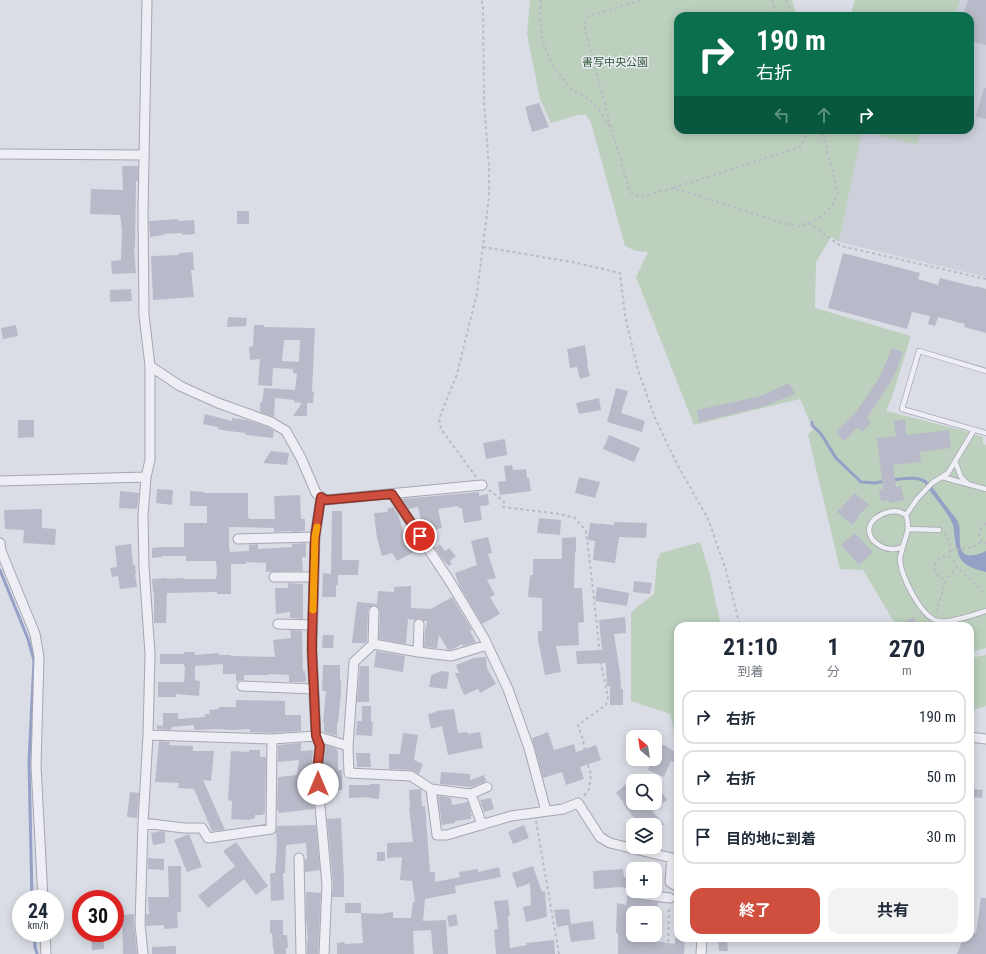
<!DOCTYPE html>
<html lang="ja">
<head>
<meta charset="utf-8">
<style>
  body { margin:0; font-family:"Roboto Condensed","Noto Sans JP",sans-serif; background:#f2f2f3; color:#1f2937; height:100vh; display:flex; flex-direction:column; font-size:15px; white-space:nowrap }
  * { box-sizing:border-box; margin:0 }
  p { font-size:13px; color:#747a83 }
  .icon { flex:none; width:22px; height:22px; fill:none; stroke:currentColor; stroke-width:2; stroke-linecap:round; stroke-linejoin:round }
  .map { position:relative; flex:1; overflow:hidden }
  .details { position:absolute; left:674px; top:622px; width:300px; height:320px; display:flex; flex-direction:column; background:#fff; border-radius:12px; box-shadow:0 2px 10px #0003 }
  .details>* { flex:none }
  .guide { position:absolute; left:674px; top:12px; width:300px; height:122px; border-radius:12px; box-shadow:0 2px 10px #0003; background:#0b6e4f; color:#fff; overflow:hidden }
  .needle { width:26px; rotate:330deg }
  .tools { position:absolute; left:626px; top:730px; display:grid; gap:8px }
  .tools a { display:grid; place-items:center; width:36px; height:36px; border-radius:8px; background:#fff; box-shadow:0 2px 10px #0003; font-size:20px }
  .speed { position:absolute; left:12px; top:890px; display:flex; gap:8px; font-size:20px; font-weight:700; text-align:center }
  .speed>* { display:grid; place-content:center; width:52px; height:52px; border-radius:50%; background:#fff; box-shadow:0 2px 10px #0003; line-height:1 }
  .speed small { font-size:10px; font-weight:400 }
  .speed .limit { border:6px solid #d22; background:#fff; color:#111 }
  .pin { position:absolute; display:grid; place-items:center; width:34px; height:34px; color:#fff; margin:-17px; border:2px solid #fff; border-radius:50%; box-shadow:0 1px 4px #0007 }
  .me { position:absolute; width:44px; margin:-22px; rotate:0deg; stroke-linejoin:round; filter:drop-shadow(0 0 3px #0008) }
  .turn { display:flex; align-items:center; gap:14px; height:84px; padding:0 16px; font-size:18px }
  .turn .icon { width:52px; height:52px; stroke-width:2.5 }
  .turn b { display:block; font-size:28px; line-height:34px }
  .lanes { display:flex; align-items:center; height:38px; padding:0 16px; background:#0003; justify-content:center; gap:20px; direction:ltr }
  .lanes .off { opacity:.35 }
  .eta { display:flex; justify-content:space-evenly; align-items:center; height:68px; text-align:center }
  .eta b { font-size:24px; font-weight:700; line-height:28px }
  .action { display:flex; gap:8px; margin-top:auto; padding:8px 16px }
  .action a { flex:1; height:46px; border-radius:12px; background:#cf4e3d; color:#fff; font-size:16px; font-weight:700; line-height:46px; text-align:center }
  .action a+a { background:#f2f2f3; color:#1f2937 }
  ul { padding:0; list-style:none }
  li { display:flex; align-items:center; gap:12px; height:54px; margin:0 8px 6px; padding:0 8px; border:2px solid #e0e1e3; border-radius:12px }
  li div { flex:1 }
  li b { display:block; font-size:15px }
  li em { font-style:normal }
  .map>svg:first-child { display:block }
  .built { fill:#cdcfdb }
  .green { fill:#bcd0bd }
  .water { fill:#95a0c7 }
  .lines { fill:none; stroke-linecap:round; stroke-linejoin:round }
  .stream { stroke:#95a0c7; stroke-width:3 }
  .building { fill:#b9bac9; fill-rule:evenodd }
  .service-casing { stroke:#a4a6b3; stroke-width:6 }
  .minor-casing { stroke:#a4a6b3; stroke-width:11 }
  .path { stroke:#babac4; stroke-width:2; stroke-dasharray:3 3; stroke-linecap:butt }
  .service { stroke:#eeeef4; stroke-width:4.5 }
  .minor { stroke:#eeeef4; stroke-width:9 }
  .route-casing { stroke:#873328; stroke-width:10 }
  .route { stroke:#cf4e3d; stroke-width:7 }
  .slow { stroke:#f59e0b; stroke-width:7 }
  .labels { text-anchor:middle; stroke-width:3; stroke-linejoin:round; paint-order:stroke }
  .park-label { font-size:11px; fill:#325836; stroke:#eaecf4 }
</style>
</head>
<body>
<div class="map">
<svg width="986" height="954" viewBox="0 0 986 954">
  <rect width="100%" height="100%" fill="#dbdde6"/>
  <path class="built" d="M960 0H986V277L839 242 862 130 917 145 921 130H970V16H955Z"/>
  <path class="green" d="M530 0H792L797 16H678V130H921L917 145 862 131 839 242 831 237 816 262 815 308 911 336 892 397 886 411 961 430 983 437V444L986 445V648L970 653V626H895L894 622 863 570 840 569 808 435 813 429 800 399 694 425 636 277 648 252 636 251 625 246 591 123 586 115H578L551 123 540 99 527 34Z
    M855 0H960L955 16H850Z
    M700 542 709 571 721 626H678V736L675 737 670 714 631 701V612L654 594 657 560 661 553Z
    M986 655V706L970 711V658Z"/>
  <path class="water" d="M929 482C935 490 940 499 947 507 950 512 956 517 958 522 961 529 959 537 960 544 961 560 976 556 986 551V572C965 567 958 562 955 540 954 535 954 530 953 525 948 512 933 496 925 484Z"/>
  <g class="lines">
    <path class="stream" d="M812 422V425L821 434 836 458 861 482 875 483 885 481
      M892 480C903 479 918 475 927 483
      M0 570 28 639 34 660 29 761 32 899
      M34 933 35 947 37 954"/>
  </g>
  <path class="building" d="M968 0H986V45L970 41V16H963Z
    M984 88H986V119L976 116Z
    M539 103 549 127 532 132 525 107Z
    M122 166H138V181H136L135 248H134L136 273 112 274 111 261 121 260 122 230 120 215 90 214 91 189 123 190Z
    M237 211H249V224H237Z
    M178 219V221L194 220 195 234 182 235V233L163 234 164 235 150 237 149 221Z
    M193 252 194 270H191L194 297 153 300 151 256 179 255V253Z
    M843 253 920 273 918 279 938 285 940 278 976 287 977 286 986 289V333L964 327 965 324 938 317 935 326 928 324 930 316 912 312 907 329 828 308Z
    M131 289 132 301 110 302V290Z
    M228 317 247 318 246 326 227 327Z
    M16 325 18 336 3 339 1 328Z
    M254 325H264V327L315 328 312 392H314L313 403H307V416H293L302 403 294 402V400L275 398 274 417 260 412V402L262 403 264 388 295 390 297 374 293 373V369L273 368 272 386 258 385 260 359 250 360 249 347 253 346ZM284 340H300L299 362 282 361Z
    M585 345 588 365H587L590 376 580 379 577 367 570 368 567 349Z
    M892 348 903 352 896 372 886 389 867 418 871 423 862 432 858 427 844 441 836 432 855 413 872 389 880 376Z
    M789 383 795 394 765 406 699 422 697 410 761 396Z
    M616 388 628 391 621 413 645 421 642 432 607 422Z
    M599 398 601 410 579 414 576 403Z
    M205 414 232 421V418L247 420 268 427 274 431 273 438 246 435V433L228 431H227L218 429V427L203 424Z
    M905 419 906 435 949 430 951 448 920 452 921 462 893 465 896 487 901 486 904 500 889 503V500L881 501 879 490 883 489 877 438 896 436 894 421Z
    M18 420H34V437L18 438Z
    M609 435 640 448 634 462 603 449Z
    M505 439 507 455 486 459 483 443Z
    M271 451 289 453 287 465 263 463Z
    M512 465 513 470 526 469 527 478H529L531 491 500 495 498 482 506 481 504 466Z
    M579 477 600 482 595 498 575 493Z
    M157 489 173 490 172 505 156 503Z
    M120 491 139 493 137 509 119 508Z
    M190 491 204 492V493H248V518H250V519H275L274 496 300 495 301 519H305V531L292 532V531L274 532V528L229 527V547L230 552 249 551V545L258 544V549L292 547V544L306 543V557H302L303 571 266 572V563L246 562V564H231V594H217V592L167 593 166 623H154V592H153L152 579 167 578V579L183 578 184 579H216L217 571 216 561H186V556H162V557L152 558V548L164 547H184V523H207V506H190Z
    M479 492V496L488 494 489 505 480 506 482 520 464 523 462 508H459L458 506 438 509 442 528 424 532 423 530 418 507 409 509 402 499Z
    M855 493 869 505 858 516 859 517 852 525 837 512Z
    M393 507 398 514 403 531 406 530 416 551 397 561 392 553 382 556 377 538 374 513 388 512 387 509Z
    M42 509V528L56 529 55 545 23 543 24 530 5 529 4 510Z
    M332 511H342V560H359L358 575H338V585H336V597H322L323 573 331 574Z
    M539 518 561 520 560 535 537 533Z
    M614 522 647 523 646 538 619 537 615 563 593 560 595 541 588 540 590 523 614 525Z
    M855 533 873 552 859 565 841 545Z
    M488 537 492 553 488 554 496 578 487 580 495 595 490 597 500 614 482 624 459 585 455 573 477 565 471 541Z
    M576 537V552H575L574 588H582L584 622 578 623 579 645 556 646 561 672 545 675 538 640V631H542V598L528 597 530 575H533V559H562V538Z
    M131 544 133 565H135L136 573 135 574 137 587 120 589 118 576 112 577 110 568 117 567 115 546Z
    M440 544 445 551 449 548 456 556 450 561 452 564 449 566 442 559 435 548Z
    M634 581 652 583 650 594 633 592Z
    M288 583 303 584V619L290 618V612L276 614 275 588H288Z
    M411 586V608L431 609 452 597 472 630 470 631 476 642 463 646 462 644 453 649 448 650 439 635 437 648 424 647 425 632 427 621H424L422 619 419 618 415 620 408 619 406 644 379 639 380 611 377 606 374 605 369 608 368 610 367 641 365 643H352L357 602 377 604 378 591 394 592V587Z
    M597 587 629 593 627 606 595 601Z
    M625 617 626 633 614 634 620 673 621 689H623V705H610V686H607L606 663 577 664 576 651 602 650 599 620Z
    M913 617 918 626H898Z
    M290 630 302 631 303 671H305L306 682H289V675L269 674V675H244V680L236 681V674H223V664L195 666V680L200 681 199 696 176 694V697H158V682H184L185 666H184V664H160V654H184V652H195V655L219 653V655H231V656L275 657 273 640 291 638Z
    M323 635H334L333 648H322Z
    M376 651 405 656 403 672 374 667Z
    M486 657 487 668 496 684 480 693 478 689 464 695 455 673H459L456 665 474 658Z
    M323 665H340V680H341V692L338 723H337V736L324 732V722H323L326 691H322Z
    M360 666H369V702H357Z
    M442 671 449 672 447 689 429 687 431 675Z
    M236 700 285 701V715H301V731L272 733 250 732V729L234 730 216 729 194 730V725L172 727 171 730 157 729V725L163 726V713H178V719L205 717V714H210L209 710 219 709V707H236Z
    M362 706H371V722H373L372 736 356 735 357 721H362Z
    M454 709 458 733 467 732 468 734 480 732 483 748 448 755 442 726 431 729 428 714 436 712V711Z
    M548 732 554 750 574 744 576 752 596 745 601 760 580 767 584 779 566 785 562 772 543 778 532 738Z
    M403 733 418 735 414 760 423 764 419 774 411 770 389 769V754H400Z
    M159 741 170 742 169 745 193 746V751H214L211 781 203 780 225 830 212 831 194 789 178 788 179 783 155 782Z
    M301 743V751L313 750 311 773 314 809 279 813 277 809 278 777 297 775 299 760 278 762V745Z
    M326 745 337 749V751H338V770H342V790H325L323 772Z
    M660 745H664L678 754V756L674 762 671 761 664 777 648 770 653 759H655V754Z
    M249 750H260V757H266L265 813 262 815H255V818L249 820 231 819 232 801 228 800 231 751 249 752Z
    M356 753H370L371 767H357Z
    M441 772 470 774V780L484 775 486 781 472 787 440 784Z
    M370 784H380L379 799 369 798V797L349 798V785H370Z
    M626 784 633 792V803H655V794L660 790 667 800 652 811 665 825H641L633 816V817L623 803H624L616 793Z
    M421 789 422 806H425L430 872H435V882L460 877 459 872 478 869V872L499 867 501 877 455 886 456 893 425 899 423 921 446 920 448 954H433L431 930 413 931 414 954H337V943L344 942 345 944 363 943 361 913 384 914V913L393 912V918H411L413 902H415L412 881 400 880 402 857 387 858V843L413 842 409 808H410L409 790Z
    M973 789 983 790 982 798 973 797Z
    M130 792 139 793 137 818 127 817Z
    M440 796 451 798 452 805 468 802 472 816H471V819L455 821V823L442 825 438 797Z
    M491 798 494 809 484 812 480 800Z
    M341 818 344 879V897H332L333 884 327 819Z
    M316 825 320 870 305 872V859H307L306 843 286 845 285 873H283L284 900 271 901 270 873H275L277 845 276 832 277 826Z
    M524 825 529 838 513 844 508 832Z
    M161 831 165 832V843L153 845 151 833Z
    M189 834 202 867 187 872 174 840Z
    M236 842 268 886 256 895 244 879 208 908 198 896 235 866 223 851Z
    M377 852H385V861H377Z
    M148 858 164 859V870L148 869Z
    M168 866H181V912H177L178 928 164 929V925L146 926V914H149L148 897H169Z
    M533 866 542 892 545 891 547 917 526 922 523 907 531 905 530 883 517 888 512 873Z
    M623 869 624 877 633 878V889L620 887 594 889 593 871Z
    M628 891H634L633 896 636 899 658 902V904L657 913H645L633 911V935H652V942H663L675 944V938H685L684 954H618V933H616L617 903 626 905Z
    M306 892 321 893 318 954H307V940H308L306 918Z
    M981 898H986V954H957L963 939 966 940V938H970V932L976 933Z
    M508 900 510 916H508L510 948 527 945 526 943 554 940 555 954H496L494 930 498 929 494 901Z
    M345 903H361V913H345Z
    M569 909 571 924 593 921 595 939 571 942 568 925 557 927 554 910Z
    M134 914V924L137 954H123L122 915Z
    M456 914 458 925 449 927 447 916Z
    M270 920H283V935H287L288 948H286V954H274V948L273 949 272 933H270Z
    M91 933H103L104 949 92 950Z
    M718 939H727L728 951H719Z
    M176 946V954H152V947Z"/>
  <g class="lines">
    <defs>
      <path id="service" d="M986 371 919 351 902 409 986 433
        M974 430 948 473 932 483 917 499 906 515C911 531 905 536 902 550 901 553 900 557 900 560 901 576 921 617 938 621 948 624 975 614 986 611
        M955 461 961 477 967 483
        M942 477 986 489
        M908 529 939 530
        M903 547C899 548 894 550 891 549 887 549 882 547 879 545 876 543 874 542 872 539 861 522 885 508 900 512 902 513 904 514 906 515"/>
      <path id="minor" d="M0 154 143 155
        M150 366 180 386 218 403 271 422 286 431 301 458 316 493 326 500 482 485
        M0 481 146 477
        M392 494 449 580 484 638 508 689 529 748 546 811
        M321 497 315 537 312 651 316 736 320 746 317 772 327 885 324 954
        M238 539 315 537
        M0 543 1 551 35 634 39 657 36 766 43 899
        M274 577H314
        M374 611 373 644 354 662 348 746 349 773 411 776 431 789 437 835H447L511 816 563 809 578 803 600 837 610 843 672 858 670 882 678 887
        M278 624 312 625
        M373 644 418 652 451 656 487 645
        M418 652 419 624
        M242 686 313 689
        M148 735 272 739 316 736 348 746
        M970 737 986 739
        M431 789 471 794 487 787
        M471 794 482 825
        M143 823 184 828H202L208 838 271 829 272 739
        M299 858 301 954
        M639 894 670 898
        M45 933 46 954
        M143 954 140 924 143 823 148 735 150 654 144 567 143 516 146 477 150 460V366L144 315 143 211 147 0
        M701 954 702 938"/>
    </defs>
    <use href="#service" class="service-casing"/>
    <use href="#minor" class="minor-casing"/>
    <path class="path" d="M541 0 540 13 542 39 553 66 572 90 585 96 597 107 612 131 630 192 641 197 673 188 783 223 799 226 813 221 822 216 832 206 838 193 822 130
      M772 0 777 16
      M786 0 791 16
      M611 128 584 26 588 16 643 0
      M673 188 800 147 809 130
      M808 223 841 246 986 279
      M483 247 577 263 620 273 625 316 638 370 655 418 677 464 708 519 726 570 740 626
      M476 477 441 429 439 419 457 374 477 293 489 198V167L484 101 483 5 481 0
      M489 490 504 501 503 507 560 514 575 518 586 531 592 580 601 664 608 697 606 705 578 725 583 740 586 759 591 774 589 789 584 796
      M986 524C981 525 980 531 979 535L982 541 986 543
      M944 533C950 538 952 549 948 556
      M950 551 974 547 982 541
      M956 566C946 592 926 571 939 559 941 557 945 556 948 556L954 561 956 566 986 595
      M936 612 947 577
      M536 821 559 954
      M668 954 669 908"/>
    <use href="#service" class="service"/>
    <use href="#minor" class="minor"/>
  </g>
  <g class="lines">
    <defs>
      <path id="route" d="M318 784 317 772 320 746 316 736 312 651V638L315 537 321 497 326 500 392 494 420 536"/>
    </defs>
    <use href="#route" class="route-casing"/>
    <use href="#route" class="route"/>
    <path class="slow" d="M313 610 315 537 317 527"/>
  </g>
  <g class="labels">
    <g class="park-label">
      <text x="615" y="66">書写中央公園</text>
    </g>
  </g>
</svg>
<div class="tools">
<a><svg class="needle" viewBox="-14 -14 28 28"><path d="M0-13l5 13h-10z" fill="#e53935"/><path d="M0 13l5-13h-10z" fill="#747a83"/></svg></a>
<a><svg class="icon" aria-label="search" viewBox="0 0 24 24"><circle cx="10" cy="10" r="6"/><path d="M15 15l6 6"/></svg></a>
<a><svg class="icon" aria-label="layers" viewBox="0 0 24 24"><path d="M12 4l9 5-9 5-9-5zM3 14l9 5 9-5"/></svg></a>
<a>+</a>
<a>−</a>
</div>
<div class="speed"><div>24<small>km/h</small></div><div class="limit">30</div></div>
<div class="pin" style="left:420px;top:536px;background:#d93025"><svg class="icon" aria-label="arrive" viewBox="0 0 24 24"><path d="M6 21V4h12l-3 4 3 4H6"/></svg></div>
<svg class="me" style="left:318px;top:784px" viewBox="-20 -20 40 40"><circle r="19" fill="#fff"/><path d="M0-13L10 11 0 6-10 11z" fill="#cf4e3d"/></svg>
<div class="guide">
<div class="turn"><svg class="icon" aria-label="right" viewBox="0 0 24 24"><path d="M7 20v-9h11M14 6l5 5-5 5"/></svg><div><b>190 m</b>右折</div></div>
<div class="lanes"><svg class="icon off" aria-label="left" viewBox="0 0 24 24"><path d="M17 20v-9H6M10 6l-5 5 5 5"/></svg><svg class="icon off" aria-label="ahead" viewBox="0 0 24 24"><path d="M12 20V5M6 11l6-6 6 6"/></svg><svg class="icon" aria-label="right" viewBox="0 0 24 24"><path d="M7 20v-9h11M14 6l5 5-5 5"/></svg></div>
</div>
<section class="details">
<div class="eta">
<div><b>21:10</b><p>到着</p></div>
<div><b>1</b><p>分</p></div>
<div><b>270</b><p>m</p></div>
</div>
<ul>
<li><svg class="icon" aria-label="right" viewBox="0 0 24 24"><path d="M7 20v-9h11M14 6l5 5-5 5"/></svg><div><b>右折</b></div><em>190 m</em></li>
<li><svg class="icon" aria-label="right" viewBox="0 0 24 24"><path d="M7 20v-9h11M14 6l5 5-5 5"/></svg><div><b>右折</b></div><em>50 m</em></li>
<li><svg class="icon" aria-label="arrive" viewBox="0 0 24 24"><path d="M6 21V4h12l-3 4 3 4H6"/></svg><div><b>目的地に到着</b></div><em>30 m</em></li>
</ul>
<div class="action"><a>終了</a><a>共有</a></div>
</section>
</div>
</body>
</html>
